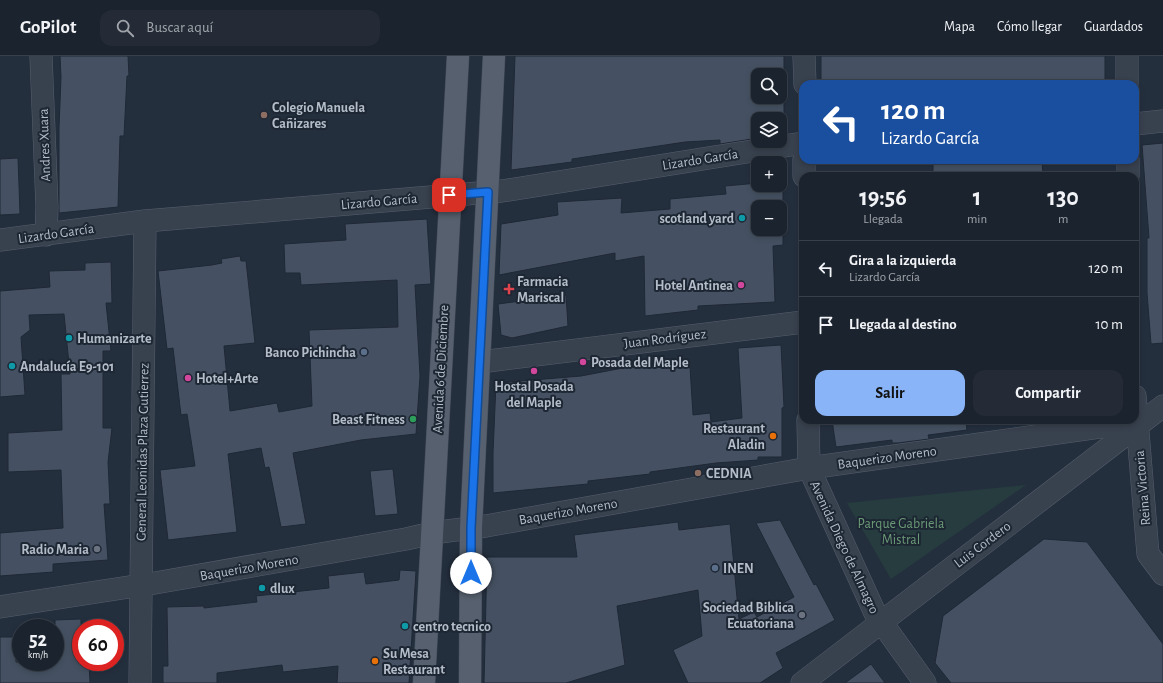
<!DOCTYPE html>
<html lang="es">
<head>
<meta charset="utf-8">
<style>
  body { margin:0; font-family:"Alegreya Sans",sans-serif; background:#242b36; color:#f1f3f6; height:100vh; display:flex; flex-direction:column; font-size:15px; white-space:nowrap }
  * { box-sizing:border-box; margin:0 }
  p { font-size:13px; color:#a0a4aa }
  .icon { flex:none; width:22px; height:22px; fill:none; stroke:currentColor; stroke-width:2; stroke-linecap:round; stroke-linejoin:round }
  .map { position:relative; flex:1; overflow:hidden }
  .sheet { position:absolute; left:799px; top:116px; width:340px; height:252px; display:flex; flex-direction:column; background:#1b232e; border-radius:12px; box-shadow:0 2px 6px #0003,0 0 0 1px #39404a }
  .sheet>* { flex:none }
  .banner { position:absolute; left:799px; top:24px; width:340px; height:84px; border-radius:12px; box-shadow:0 2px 6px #0003,0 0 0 1px #39404a; background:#1a4fa0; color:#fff; overflow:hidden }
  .controls { position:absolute; left:751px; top:12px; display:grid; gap:8px }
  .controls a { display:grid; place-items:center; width:36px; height:36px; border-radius:8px; background:#1b232e; box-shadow:0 2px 6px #0003,0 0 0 1px #39404a; font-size:20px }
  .speed { position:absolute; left:12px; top:563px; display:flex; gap:8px; font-size:20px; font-weight:700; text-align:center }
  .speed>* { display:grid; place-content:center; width:52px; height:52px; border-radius:50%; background:#1b232e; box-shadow:0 2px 6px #0003,0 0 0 1px #39404a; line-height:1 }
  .speed small { font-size:10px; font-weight:400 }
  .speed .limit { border:6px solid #d22; background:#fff; color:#111 }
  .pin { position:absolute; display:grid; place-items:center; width:34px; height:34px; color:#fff; margin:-17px; border-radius:8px; box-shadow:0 2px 6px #0006 }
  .me { position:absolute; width:44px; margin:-22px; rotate:0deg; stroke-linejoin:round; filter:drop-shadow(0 0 3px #0008) }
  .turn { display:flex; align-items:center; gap:14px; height:84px; padding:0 16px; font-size:18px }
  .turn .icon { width:52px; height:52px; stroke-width:2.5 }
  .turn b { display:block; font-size:28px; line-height:34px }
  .eta { display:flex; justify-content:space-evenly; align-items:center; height:68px; text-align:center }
  .eta b { font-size:24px; font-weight:700; line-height:28px }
  .primary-button { display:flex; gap:8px; margin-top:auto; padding:8px 16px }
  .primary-button a { flex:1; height:46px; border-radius:12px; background:#8ab4f8; color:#111; font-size:16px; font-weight:700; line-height:46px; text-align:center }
  .primary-button a+a { background:#242b36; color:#f1f3f6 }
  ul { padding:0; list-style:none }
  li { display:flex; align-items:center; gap:12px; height:56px; padding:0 16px; border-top:1px solid #39404a }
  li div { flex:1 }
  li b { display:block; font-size:15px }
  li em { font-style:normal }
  header { display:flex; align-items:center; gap:24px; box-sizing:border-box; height:56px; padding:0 20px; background:#1b232e; border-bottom:1px solid #39404a }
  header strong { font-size:19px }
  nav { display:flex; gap:22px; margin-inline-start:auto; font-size:14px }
  .search { width:280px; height:36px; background:#242b36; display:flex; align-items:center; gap:10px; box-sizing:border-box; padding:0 14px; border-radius:12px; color:#a0a4aa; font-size:15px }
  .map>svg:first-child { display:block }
  .green { fill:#263c3f }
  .building { fill:#455162; stroke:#1f2835; fill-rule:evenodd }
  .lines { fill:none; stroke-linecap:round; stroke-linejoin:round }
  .minor-casing { stroke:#565f6c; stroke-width:23 }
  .primary-casing { stroke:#414a57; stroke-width:23 }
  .minor { stroke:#38414e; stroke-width:22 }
  .primary { stroke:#56606e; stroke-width:22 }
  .route-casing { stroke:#114b97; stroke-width:10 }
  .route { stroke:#1a73e8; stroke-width:7 }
  .education-dot { fill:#8d6e63; stroke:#1d2633; stroke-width:1.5 }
  .culture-dot { fill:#0f9aa8; stroke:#1d2633; stroke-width:1.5 }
  .hotel-dot { fill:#d1479c; stroke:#1d2633; stroke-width:1.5 }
  .health-dot { fill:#e0444e; stroke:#1d2633; stroke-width:1.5 }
  .service-dot { fill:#5c6f8a; stroke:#1d2633; stroke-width:1.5 }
  .leisure-dot { fill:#2e9e5b; stroke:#1d2633; stroke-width:1.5 }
  .food-dot { fill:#e8710a; stroke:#1d2633; stroke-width:1.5 }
  .worship-dot { fill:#6b7280; stroke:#1d2633; stroke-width:1.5 }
  .labels { text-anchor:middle; stroke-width:4; stroke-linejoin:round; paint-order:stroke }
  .poi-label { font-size:14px; font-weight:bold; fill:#b4bcc9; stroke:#1d2633; text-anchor:start }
  .street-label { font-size:14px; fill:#b4bcc9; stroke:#1d2633 }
  .park-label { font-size:14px; fill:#6b9a76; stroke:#1d2633 }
</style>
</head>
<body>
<header>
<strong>GoPilot</strong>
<div class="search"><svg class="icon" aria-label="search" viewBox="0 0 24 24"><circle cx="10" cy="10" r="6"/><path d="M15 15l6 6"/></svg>Buscar aquí</div>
<nav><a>Mapa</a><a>Cómo llegar</a><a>Guardados</a></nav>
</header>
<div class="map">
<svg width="1163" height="627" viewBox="0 0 1163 627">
  <rect width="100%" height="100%" fill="#242f3e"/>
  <path class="green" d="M1026 429 891 523 847 447Z"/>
  <path class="building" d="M60 0H128L129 20H127L124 80H120L118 151 59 157V72L61 21Z
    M515 0H784V77L780 78V63H758V82L720 88V84L685 86 572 103V106L511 114ZM758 19H780V41H758Z
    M821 0H1105V28H821Z
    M1163 87V287L1151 288 1147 237V182H1149L1142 89Z
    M18 102 20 158 0 159V103Z
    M943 104H1042L1043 120H933V105Z
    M780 125H783V189L773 190 775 246 698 250V254L645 260 644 200 615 205V197L499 219 501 168 558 159 557 146 622 142 621 157 670 153V143L726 138 725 130 758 127V129H780ZM758 151H780V173H758Z
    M427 163 431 228 415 229 420 320 416 378 361 384 293 397 306 468 281 471 269 411 265 412 261 392 228 398 237 476 168 484 160 414 195 410 187 358 181 359 173 292 167 293 158 215 212 209 222 207 221 203 240 200 241 205H246L255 287 224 290 230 355 277 347 279 356 312 350 309 274 398 271 397 224 301 229 300 217H285L284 188 346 184 345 168Z
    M111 206 112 247H106L111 295H103V372H112L108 406 110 448H104L108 504 53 508V516L0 520V477L63 472 61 414 8 416V377L62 374 61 318H70L64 258 29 259 30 274 21 281 25 339 0 341V235L50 231 49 215 85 214V207Z
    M566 239 568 270 512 282 501 279 498 248Z
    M781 289 784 351 782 352V401H758V404L716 407 650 416V418L588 425V428L493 437V397L496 327 581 320 628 311H690L693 359 710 357 711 366 742 362 738 292Z
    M832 364H966L967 374 928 379 929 383 898 387H892V384L836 391Z
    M393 413 398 458 375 460 370 415Z
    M780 464 814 529 816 528 835 564 776 597 783 612 760 627H688L673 594 702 580 698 534 617 550 625 609 566 627H484L487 501H577L574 479 678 466 679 474 730 468 739 563 754 556 757 561 794 541 756 467Z
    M1044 483 1087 486 1163 588V627H951L935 607 943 560Z
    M400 514 416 515 409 627H337L338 610 283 616 282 609 217 617V627H163V610H168L167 551 204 550V552L257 546 256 540 329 532 328 520 364 516 366 528 399 524Z
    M81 563V606H89L90 627H0V581H16V606H55V564Z
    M871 608 885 627H845Z"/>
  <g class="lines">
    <defs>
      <path id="minor" d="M41 0 47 151 46 179
        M804 0 805 28
        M1127 0V28
        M1135 68 1163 65
        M804 104V120
        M1128 104V120
        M0 184 145 165 502 135 803 87
        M480 306 803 266
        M1135 340 1148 498 1163 518
        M808 364 809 412 875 557 925 627
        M0 551 155 527 406 483 432 477 486 470 809 412 1121 368H1131L1136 370
        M140 627 145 165
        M802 627 1163 350"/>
      <path id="primary" d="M424 627 458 0
        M470 627 471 472 494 0"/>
    </defs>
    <use href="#minor" class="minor-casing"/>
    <use href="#primary" class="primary-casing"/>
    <use href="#minor" class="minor"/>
    <use href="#primary" class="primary"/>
  </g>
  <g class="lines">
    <defs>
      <path id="route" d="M449 139 488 136 471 472V517"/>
    </defs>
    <use href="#route" class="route-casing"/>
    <use href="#route" class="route"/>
  </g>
  <g class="education-dot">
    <circle cx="264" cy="59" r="4"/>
    <circle cx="698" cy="417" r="4"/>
  </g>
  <g class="culture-dot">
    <circle cx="742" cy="162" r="4"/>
    <circle cx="69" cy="282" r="4"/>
    <circle cx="12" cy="310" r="4"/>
    <circle cx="262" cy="532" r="4"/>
    <circle cx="405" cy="570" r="4"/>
  </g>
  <g class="hotel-dot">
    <circle cx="741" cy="229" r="4"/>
    <circle cx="583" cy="306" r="4"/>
    <circle cx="534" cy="315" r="4"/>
    <circle cx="188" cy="322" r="4"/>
  </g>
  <path class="health-dot" d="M507 227h4v4h4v4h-4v4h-4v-4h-4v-4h4z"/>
  <g class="service-dot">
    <circle cx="364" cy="296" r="4"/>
    <circle cx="715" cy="512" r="4"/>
  </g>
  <circle class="leisure-dot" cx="413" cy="363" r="4"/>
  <g class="food-dot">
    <circle cx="773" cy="380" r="4"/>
    <circle cx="375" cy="605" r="4"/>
  </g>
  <g class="worship-dot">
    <circle cx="97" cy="493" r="4"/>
    <circle cx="802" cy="559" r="4"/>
  </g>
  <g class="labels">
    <g class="poi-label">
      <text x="272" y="56">Colegio Manuela<tspan x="272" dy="16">Cañizares</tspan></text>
      <text x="734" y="167" text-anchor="end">scotland yard</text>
      <text x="517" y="230">Farmacia<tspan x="517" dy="16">Mariscal</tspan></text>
      <text x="733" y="234" text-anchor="end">Hotel Antinea</text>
      <text x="77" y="287">Humanizarte</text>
      <text x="356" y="301" text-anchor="end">Banco Pichincha</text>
      <text x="591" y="311">Posada del Maple</text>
      <text x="20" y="315">Andalucía E9-101</text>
      <text x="196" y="327">Hotel+Arte</text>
      <text x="534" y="335" text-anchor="middle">Hostal Posada<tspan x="534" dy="16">del Maple</tspan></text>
      <text x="405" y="368" text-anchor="end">Beast Fitness</text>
      <text x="765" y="377" text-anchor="end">Restaurant<tspan x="765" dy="16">Aladin</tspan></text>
      <text x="706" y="422">CEDNIA</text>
      <text x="89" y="498" text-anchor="end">Radio Maria</text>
      <text x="723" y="517">INEN</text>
      <text x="270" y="537">dlux</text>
      <text x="794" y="556" text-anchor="end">Sociedad Biblica<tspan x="794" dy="16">Ecuatoriana</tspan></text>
      <text x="413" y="575">centro tecnico</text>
      <text x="383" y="602">Su Mesa<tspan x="383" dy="16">Restaurant</tspan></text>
    </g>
    <g class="street-label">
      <text transform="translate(44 89) rotate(-92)" y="5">Andres Xuara</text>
      <text transform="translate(700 103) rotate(-9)" y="5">Lizardo García</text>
      <text transform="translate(379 145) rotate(-5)" y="5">Lizardo García</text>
      <text transform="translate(56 177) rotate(-8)" y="5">Lizardo García</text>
      <text transform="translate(665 282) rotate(-7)" y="5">Juan Rodríguez</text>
      <text transform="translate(440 313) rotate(-87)" y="5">Avenida 6 de Diciembre</text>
      <text transform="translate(142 396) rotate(-89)" y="5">General Leonidas Plaza Gutierrez</text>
      <text transform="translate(887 401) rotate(-8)" y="5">Baquerizo Moreno</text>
      <text transform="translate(1142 432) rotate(-95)" y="5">Reina Victoria</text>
      <text transform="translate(568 455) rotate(-10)" y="5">Baquerizo Moreno</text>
      <text transform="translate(982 488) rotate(-37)" y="5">Luis Cordero</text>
      <text transform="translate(845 491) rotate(65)" y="5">Avenida Diego de Almagro</text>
      <text transform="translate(249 511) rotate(-10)" y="5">Baquerizo Moreno</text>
    </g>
    <g class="park-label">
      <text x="901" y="472">Parque Gabriela<tspan x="901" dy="16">Mistral</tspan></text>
    </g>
  </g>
</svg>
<div class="controls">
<a><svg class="icon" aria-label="search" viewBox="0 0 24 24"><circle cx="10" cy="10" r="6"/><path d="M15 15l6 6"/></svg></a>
<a><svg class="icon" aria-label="layers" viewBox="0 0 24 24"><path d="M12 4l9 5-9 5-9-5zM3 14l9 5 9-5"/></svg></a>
<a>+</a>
<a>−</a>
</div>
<div class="speed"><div>52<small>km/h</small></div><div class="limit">60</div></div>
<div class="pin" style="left:449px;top:139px;background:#d93025"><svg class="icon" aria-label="arrive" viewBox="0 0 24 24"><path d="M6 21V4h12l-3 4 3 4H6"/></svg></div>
<svg class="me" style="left:471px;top:517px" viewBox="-20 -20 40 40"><circle r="19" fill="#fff"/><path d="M0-13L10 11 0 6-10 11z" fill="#1a73e8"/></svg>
<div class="banner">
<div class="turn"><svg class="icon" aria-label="left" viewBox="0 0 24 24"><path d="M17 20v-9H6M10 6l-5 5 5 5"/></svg><div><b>120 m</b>Lizardo García</div></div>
</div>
<section class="sheet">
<div class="eta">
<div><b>19:56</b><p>Llegada</p></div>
<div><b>1</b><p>min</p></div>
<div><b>130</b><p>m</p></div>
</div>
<ul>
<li><svg class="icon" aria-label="left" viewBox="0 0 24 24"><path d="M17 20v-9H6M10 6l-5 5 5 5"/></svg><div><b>Gira a la izquierda</b><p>Lizardo García</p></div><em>120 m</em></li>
<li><svg class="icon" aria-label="arrive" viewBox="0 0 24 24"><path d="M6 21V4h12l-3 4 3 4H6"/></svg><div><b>Llegada al destino</b></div><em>10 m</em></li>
</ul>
<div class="primary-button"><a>Salir</a><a>Compartir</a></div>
</section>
</div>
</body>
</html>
